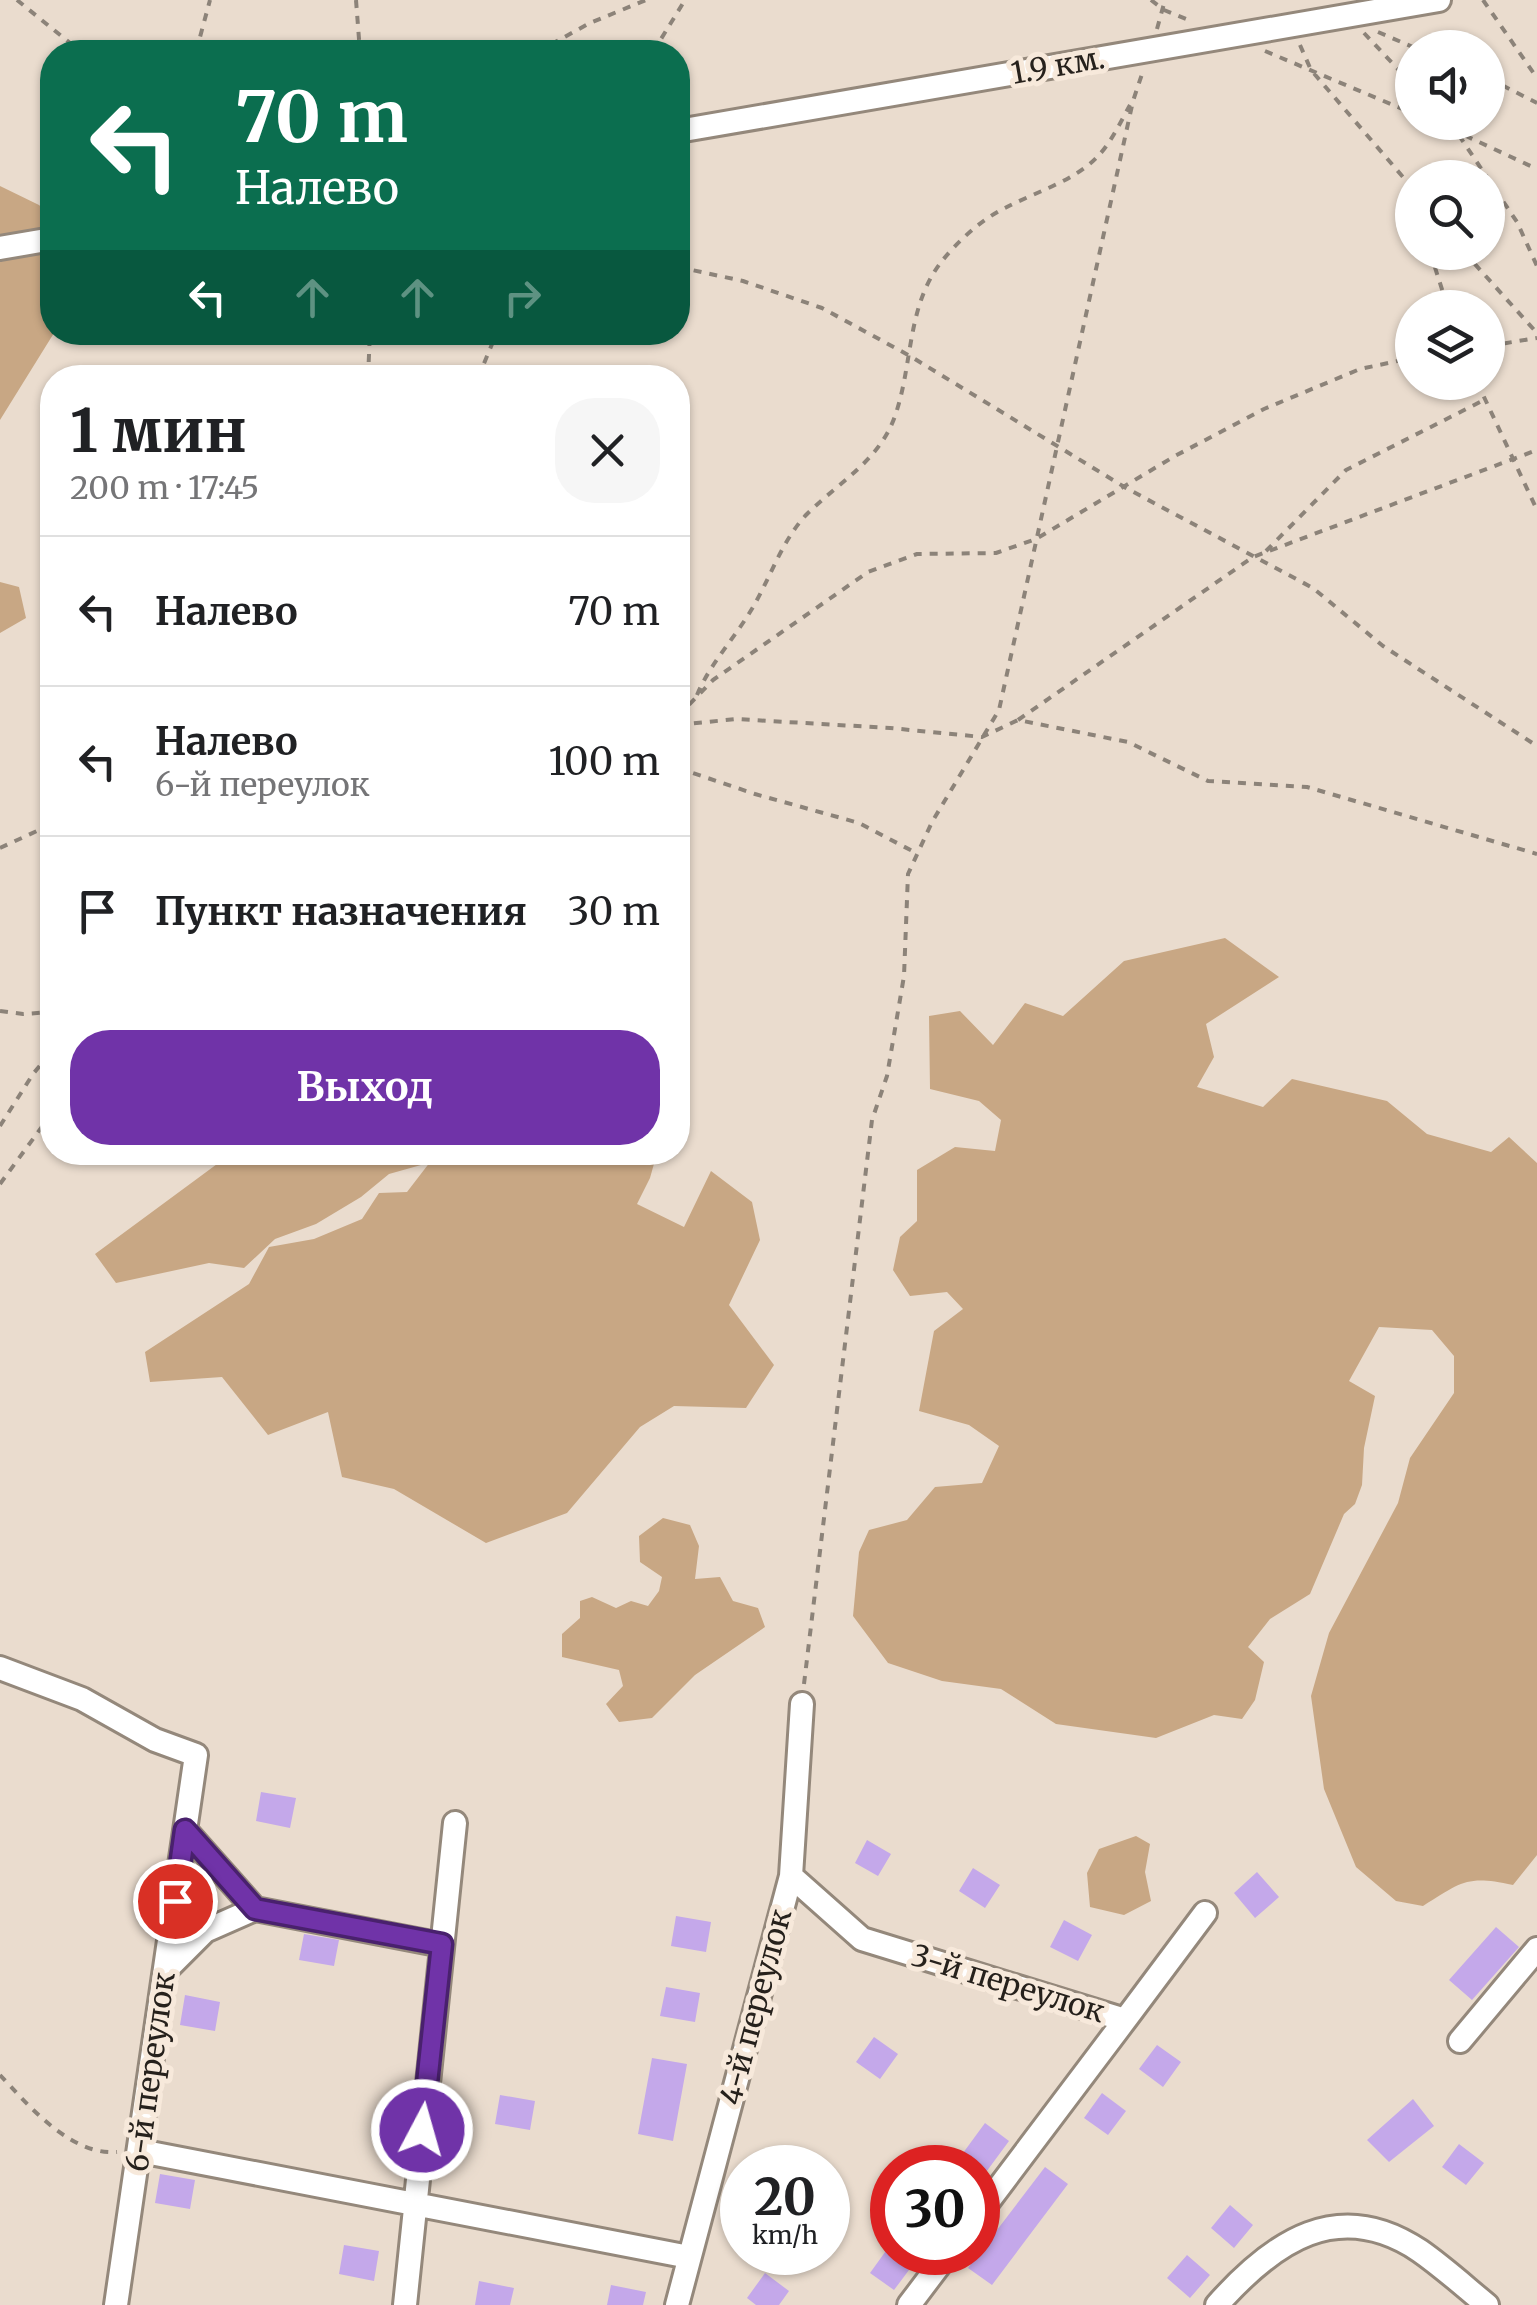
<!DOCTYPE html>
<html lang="ru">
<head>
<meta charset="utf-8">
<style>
  body { margin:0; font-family:Merriweather,serif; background:#f6f6f6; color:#202124; height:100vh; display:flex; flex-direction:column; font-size:38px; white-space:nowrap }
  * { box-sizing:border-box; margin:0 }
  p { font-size:32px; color:#757577 }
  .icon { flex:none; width:55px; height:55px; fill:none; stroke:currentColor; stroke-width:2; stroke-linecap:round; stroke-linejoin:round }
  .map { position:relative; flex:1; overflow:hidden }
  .sheet { position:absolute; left:40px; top:365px; width:650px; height:800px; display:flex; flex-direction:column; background:#fff; border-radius:40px; box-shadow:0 2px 8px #0004 }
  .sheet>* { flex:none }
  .banner { position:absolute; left:40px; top:40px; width:650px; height:305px; border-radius:40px; box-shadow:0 2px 8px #0004; background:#0b6e4f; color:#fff; overflow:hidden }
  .buttons { position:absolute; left:1395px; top:30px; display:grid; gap:20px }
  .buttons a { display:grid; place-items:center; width:110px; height:110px; border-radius:50%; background:#fff; box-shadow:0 2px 8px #0004; font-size:50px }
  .speed { position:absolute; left:720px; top:2145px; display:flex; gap:20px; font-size:50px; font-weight:700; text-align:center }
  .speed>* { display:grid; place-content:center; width:130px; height:130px; border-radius:50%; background:#fff; box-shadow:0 2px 8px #0004; line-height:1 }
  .speed small { font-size:25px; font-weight:400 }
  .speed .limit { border:15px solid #d22; background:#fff; color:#111 }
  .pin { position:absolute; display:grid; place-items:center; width:85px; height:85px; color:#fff; margin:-42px; border:5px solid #fff; border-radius:50%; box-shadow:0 2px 10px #0007 }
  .me { position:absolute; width:110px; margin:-55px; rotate:6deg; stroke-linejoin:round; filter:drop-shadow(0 0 8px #0008) }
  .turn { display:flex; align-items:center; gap:35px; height:210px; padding:0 30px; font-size:45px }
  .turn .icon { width:130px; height:130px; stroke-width:2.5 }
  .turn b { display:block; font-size:70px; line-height:85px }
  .lanes { display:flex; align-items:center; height:95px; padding:0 30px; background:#0003; justify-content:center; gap:50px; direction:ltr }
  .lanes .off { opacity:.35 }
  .round { display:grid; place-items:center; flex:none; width:105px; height:105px; border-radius:40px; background:#f6f6f6 }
  .headline { display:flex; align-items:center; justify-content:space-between; height:170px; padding:0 30px }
  h1 { font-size:60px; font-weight:700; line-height:75px }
  .action { display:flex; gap:20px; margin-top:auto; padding:20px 30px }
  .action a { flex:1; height:115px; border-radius:40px; background:#7033a8; color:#fff; font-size:40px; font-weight:700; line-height:115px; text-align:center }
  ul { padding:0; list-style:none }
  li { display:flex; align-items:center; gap:30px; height:150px; padding:0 30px; border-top:2px solid #e0e0e0 }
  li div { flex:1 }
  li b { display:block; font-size:38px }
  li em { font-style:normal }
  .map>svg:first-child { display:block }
  .green { fill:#c8a784 }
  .building { fill:#c4a8ea }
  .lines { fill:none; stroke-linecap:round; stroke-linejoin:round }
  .minor-casing { stroke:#94887b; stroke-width:28 }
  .path { stroke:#8c8379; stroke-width:4; stroke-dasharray:8 8; stroke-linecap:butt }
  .minor { stroke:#fff; stroke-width:22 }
  .route-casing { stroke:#49216d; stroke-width:25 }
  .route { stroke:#7033a8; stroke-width:18 }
  .labels { text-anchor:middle; stroke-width:10; stroke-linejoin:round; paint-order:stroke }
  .street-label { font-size:30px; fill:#26211c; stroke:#f7e9db }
</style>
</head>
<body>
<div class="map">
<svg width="1537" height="2305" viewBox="0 0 1537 2305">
  <rect width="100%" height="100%" fill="#eadcce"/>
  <path class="green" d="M0 186 39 205 52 217 54 333 0 420Z
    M0 582 19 587 26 618 0 633Z
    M1225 938 1279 977 1206 1024 1214 1057 1197 1087 1263 1107 1292 1079 1387 1101 1427 1134 1491 1152 1509 1137 1537 1163V1855L1513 1885C1466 1875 1462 1882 1423 1906L1396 1901 1356 1867 1324 1789 1311 1696 1329 1633 1398 1503 1410 1458 1454 1393V1356L1432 1330 1379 1327 1349 1381 1375 1396 1364 1448 1362 1485 1355 1504 1344 1514 1310 1594 1270 1619 1248 1647 1264 1662 1255 1700 1242 1719 1214 1715 1156 1738 1056 1724 1001 1689 942 1681 888 1663 853 1616 859 1552 869 1530 907 1520 935 1487 982 1483 999 1446 969 1425 919 1411 934 1331 963 1309 947 1292 910 1296 893 1270 900 1237 917 1221V1170L955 1147 995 1151 1001 1120 979 1101 930 1089 929 1016 960 1011 993 1045 1025 1003 1063 1016 1124 961Z
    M232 1153V1152L431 1153 421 1165 389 1174 361 1197 316 1224 275 1239 244 1268 209 1263 116 1283 95 1254Z
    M657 1153 650 1178 637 1204 684 1227 711 1171 752 1202 760 1240 729 1305 774 1365 746 1408 674 1406 640 1427 567 1513 486 1543 394 1489 342 1477 328 1412 268 1435 222 1377 150 1382 145 1352 249 1284 269 1247 314 1239 362 1219 379 1193 407 1192 437 1153Z
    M663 1518 690 1525 699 1546 695 1579 720 1577 733 1601 758 1608 765 1627 695 1675 652 1718 619 1722 606 1704 623 1686 619 1670 562 1657V1634L580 1618V1601L592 1597 616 1608 631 1601 648 1606 659 1591 662 1577 640 1562 639 1536Z
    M1136 1836 1150 1844 1145 1872 1151 1901 1124 1915 1090 1907 1087 1873 1099 1849Z"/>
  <path class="building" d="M261 1792 296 1798 290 1828 256 1821Z
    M867 1840 891 1854 878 1876 855 1863Z
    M973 1868 1000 1885 985 1908 959 1891Z
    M1257 1872 1279 1897 1255 1918 1234 1893Z
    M676 1916 711 1922 706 1952 671 1946Z
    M1064 1920 1092 1935 1078 1961 1050 1947Z
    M1496 1927 1519 1947 1472 2000 1449 1980Z
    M304 1934 339 1940 334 1966 299 1960Z
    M666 1987 700 1993 695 2022 660 2016Z
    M185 1995 220 2002 215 2031 180 2025Z
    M874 2037 898 2054 880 2079 856 2062Z
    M1157 2045 1181 2062 1163 2087 1139 2069Z
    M652 2058 687 2064 673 2141 638 2134Z
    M1102 2093 1126 2111 1108 2135 1084 2118Z
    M500 2095 535 2101 530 2130 495 2124Z
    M1413 2099 1434 2126 1389 2162 1367 2140Z
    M985 2123 1009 2141 978 2183V2168H952Z
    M1459 2144 1484 2163 1466 2185 1442 2167Z
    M1045 2167 1068 2184 992 2285 968 2268Z
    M160 2174 195 2180 190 2209 155 2203Z
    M1230 2205 1253 2225 1234 2248 1211 2228Z
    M344 2245 379 2251 374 2281 339 2274Z
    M888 2248 912 2266 894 2290 870 2273Z
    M1187 2255 1210 2275 1190 2298 1167 2278Z
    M765 2273 789 2291 779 2305H756L747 2298Z
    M479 2281 514 2288 510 2305H475Z
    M611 2285 646 2292 643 2305H607Z"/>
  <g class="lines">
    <defs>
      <path id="minor" d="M678 131 1439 0
        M0 248 52 239
        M0 1668 82 1699 155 1740 196 1755 116 2305
        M185 1830 255 1909 442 1945
        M791 1876 862 1939 1125 2020 978 2215
        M165 1971 205 1931 255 1909
        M1125 2020 1205 1913
        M1460 2041 1537 1949
        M140 2151 689 2257
        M405 2305 455 1823
        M677 2305 791 1876 802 1704
        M909 2305 949 2252
        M1217 2305C1273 2242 1338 2196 1420 2251 1443 2267 1465 2287 1487 2305"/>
    </defs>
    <use href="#minor" class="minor-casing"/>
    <path class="path" d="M17 0 81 52
      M356 0 360 52
      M1151 0 1164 10 1191 21
      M1483 0 1537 78
      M1157 29 1165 0
      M1378 32 1415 48
      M1364 33 1412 84
      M1300 45 1311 70 1409 184 1412 195
      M1265 51 1412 113
      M196 52 210 0
      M537 52 590 23 646 0
      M653 52 685 0
      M1488 78 1537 103
      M1436 122 1537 169
      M1450 122 1517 222 1537 266
      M1430 252 1448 308
      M1464 252 1537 333
      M678 267 743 281 822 308 910 356 1126 488 1313 588 1383 646 1537 746
      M1488 346 1537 338
      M368 378 370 332
      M478 378 497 332
      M1477 382 1537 510
      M1266 551 1346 470 1486 399
      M697 695C710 664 733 640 750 612 770 580 781 541 807 514 840 481 881 460 896 413 913 362 907 305 942 261 958 241 982 219 1005 208 1035 192 1075 181 1098 156 1111 143 1121 121 1130 105
      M678 716 713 680 868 572 917 554 996 553 1036 539 1175 456 1264 409 1360 369 1412 358
      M1018 720 1253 557 1537 450
      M678 725 736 719 890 728 982 737 1018 720 1128 742 1208 781 1307 787 1537 854
      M678 768 755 794 859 823 918 854
      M0 848 52 824
      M0 1011 23 1014 52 1012
      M0 1126 33 1074 52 1051
      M0 1184 52 1113
      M804 1684 872 1120 887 1076 904 976 908 874 932 822 999 710 1133 101 1143 71
      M0 2075C28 2105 71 2156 117 2152"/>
    <use href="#minor" class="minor"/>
  </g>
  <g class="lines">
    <defs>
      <path id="route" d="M175 1901 185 1830 255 1909 442 1944 422 2130"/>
    </defs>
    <use href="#route" class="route-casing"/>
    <use href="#route" class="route"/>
  </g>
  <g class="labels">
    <g class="street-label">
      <text transform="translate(1058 66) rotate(-10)" y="10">1.9 км.</text>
      <text transform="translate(1008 1984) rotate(17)" y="10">3-й переулок</text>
      <text transform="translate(756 2007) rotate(-75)" y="10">4-й переулок</text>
      <text transform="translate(151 2072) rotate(-82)" y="10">6-й переулок</text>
    </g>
  </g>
</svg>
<div class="buttons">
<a><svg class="icon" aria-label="sound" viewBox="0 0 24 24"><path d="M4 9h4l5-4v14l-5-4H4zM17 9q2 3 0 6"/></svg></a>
<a><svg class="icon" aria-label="search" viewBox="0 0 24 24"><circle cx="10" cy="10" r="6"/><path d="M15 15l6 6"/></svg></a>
<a><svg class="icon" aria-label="layers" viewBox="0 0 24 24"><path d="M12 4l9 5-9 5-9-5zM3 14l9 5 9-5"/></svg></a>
</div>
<div class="speed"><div>20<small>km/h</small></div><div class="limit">30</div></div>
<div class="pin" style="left:175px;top:1901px;background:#d93025"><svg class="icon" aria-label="arrive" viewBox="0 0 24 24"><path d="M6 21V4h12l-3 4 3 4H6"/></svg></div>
<svg class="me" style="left:422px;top:2130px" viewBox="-20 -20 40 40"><circle r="17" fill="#7033a8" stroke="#fff" stroke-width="3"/><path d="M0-11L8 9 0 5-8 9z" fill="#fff"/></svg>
<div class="banner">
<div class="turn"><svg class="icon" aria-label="left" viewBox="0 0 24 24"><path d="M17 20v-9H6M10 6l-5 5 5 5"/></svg><div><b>70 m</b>Налево</div></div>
<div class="lanes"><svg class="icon" aria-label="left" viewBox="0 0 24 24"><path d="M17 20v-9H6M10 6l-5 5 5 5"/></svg><svg class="icon off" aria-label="ahead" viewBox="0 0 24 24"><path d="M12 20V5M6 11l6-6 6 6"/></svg><svg class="icon off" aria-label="ahead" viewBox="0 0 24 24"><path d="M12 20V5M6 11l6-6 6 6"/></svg><svg class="icon off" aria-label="right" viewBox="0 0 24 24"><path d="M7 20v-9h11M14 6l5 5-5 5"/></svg></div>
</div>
<section class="sheet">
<div class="headline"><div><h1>1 мин</h1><p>200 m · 17:45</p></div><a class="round"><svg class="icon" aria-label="close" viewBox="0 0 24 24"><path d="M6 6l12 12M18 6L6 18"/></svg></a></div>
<ul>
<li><svg class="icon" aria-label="left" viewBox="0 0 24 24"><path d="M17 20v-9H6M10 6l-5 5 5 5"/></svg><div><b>Налево</b></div><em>70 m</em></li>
<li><svg class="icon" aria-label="left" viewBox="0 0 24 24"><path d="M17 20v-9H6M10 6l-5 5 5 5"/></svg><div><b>Налево</b><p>6-й переулок</p></div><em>100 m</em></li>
<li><svg class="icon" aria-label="arrive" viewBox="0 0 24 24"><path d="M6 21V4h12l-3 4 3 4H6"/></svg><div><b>Пункт назначения</b></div><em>30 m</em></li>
</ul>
<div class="action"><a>Выход</a></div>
</section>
</div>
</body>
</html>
